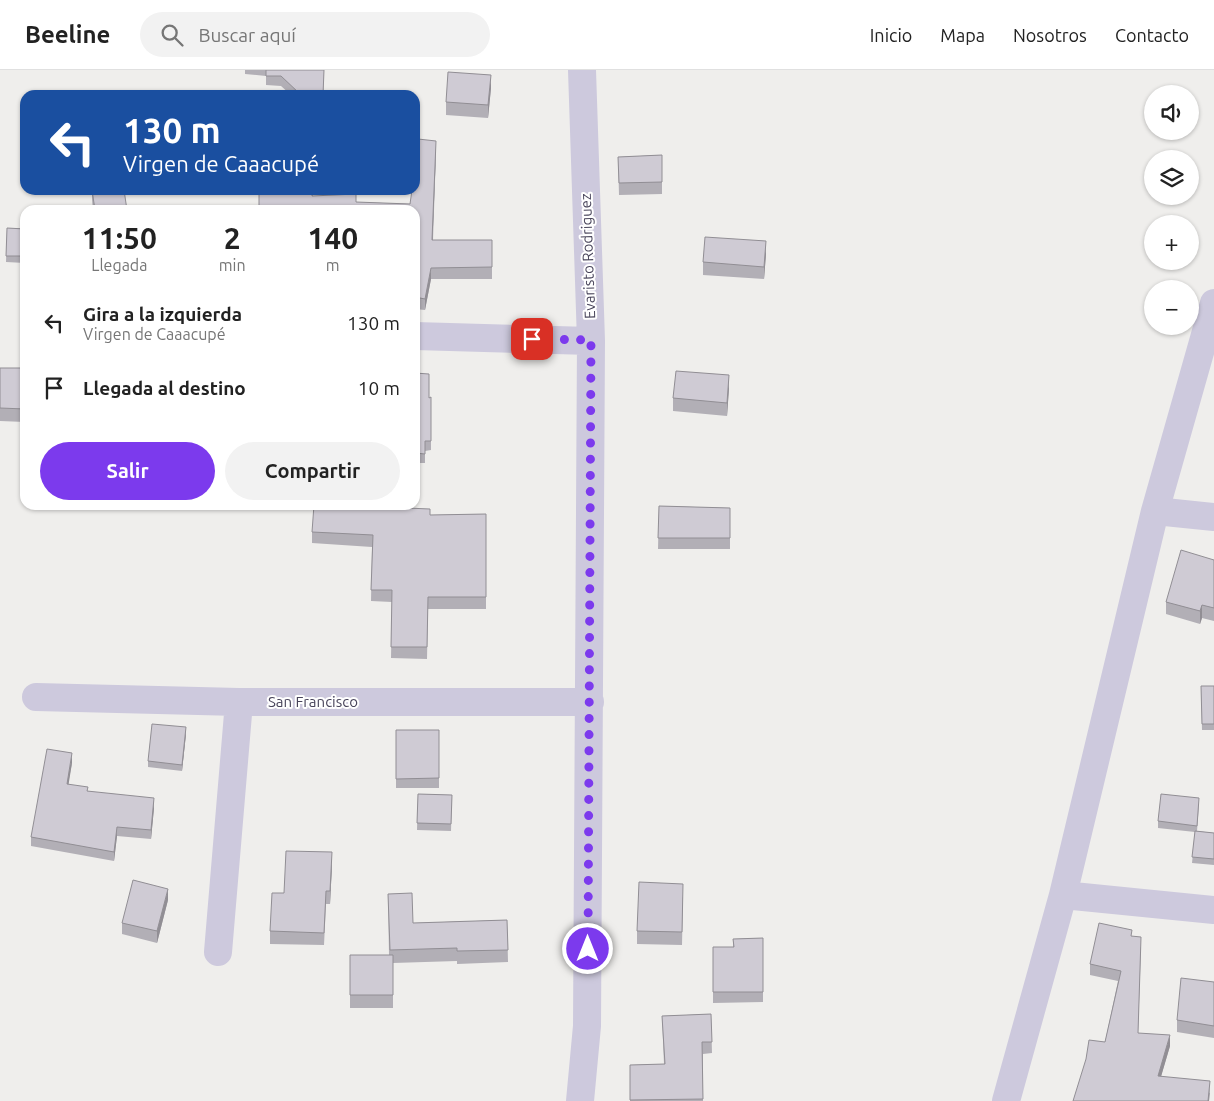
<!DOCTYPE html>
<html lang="es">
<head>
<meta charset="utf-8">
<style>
  body { margin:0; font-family:Ubuntu,sans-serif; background:#f2f2f2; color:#222; height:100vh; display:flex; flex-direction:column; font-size:19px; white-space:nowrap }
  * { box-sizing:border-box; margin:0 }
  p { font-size:16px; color:#767676 }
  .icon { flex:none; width:28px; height:28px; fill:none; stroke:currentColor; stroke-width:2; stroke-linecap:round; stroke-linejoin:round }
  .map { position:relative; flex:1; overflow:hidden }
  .sheet { position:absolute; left:20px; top:135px; width:400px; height:305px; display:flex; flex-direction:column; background:#fff; border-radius:15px; box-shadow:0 1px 4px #0004 }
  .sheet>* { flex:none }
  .guide { position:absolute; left:20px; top:20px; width:400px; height:105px; border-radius:15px; box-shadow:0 1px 4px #0004; background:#1a4fa0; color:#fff; overflow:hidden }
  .tools { position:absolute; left:1144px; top:15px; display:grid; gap:10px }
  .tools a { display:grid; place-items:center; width:55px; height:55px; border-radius:50%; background:#fff; box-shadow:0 1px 4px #0004; font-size:25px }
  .pin { position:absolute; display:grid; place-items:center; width:42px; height:42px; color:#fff; margin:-21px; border-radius:10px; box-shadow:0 2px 8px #0006 }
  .me { position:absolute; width:55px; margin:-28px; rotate:0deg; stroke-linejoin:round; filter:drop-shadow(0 0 4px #0008) }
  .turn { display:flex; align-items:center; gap:18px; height:105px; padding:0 20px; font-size:22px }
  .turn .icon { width:65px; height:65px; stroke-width:2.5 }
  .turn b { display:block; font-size:35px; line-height:42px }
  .eta { display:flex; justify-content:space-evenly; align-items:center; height:85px; text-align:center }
  .eta b { font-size:30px; font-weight:700; line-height:35px }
  .button { display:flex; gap:10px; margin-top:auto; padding:10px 20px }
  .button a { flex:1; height:58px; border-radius:30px; background:#7c3aed; color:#fff; font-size:20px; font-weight:700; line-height:58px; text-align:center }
  .button a+a { background:#f2f2f2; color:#222 }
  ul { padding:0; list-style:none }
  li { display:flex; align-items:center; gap:15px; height:65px; padding:0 20px }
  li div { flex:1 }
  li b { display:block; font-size:19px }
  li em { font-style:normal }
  header { display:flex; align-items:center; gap:30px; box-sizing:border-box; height:70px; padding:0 25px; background:#fff; border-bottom:1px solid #e0e0e0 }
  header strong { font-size:24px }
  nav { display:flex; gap:28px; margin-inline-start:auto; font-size:18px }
  .search { width:350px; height:45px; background:#f2f2f2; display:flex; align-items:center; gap:12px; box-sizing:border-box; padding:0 18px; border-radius:28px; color:#767676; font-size:19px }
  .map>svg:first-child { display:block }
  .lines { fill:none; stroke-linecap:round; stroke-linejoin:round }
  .street { stroke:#cdc9dd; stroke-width:28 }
  .wall { fill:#b2afb6 }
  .shaded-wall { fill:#918e94 }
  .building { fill:#cfcbd4; stroke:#918e94 }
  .route { stroke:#7c3aed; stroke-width:9; stroke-dasharray:0 16.2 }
  .labels { text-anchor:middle; stroke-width:4; stroke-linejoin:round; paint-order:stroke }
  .street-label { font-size:15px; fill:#48445a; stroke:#fff }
</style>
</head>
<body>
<header>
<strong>Beeline</strong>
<div class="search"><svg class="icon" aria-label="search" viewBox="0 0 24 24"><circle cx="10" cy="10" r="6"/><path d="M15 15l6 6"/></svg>Buscar aquí</div>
<nav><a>Inicio</a><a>Mapa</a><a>Nosotros</a><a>Contacto</a></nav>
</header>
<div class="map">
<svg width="1214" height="1031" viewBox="0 0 1214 1031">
  <rect width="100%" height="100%" fill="#efeeec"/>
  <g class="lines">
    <path class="street" d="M415 266 591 271
      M1155 441 1214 447
      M36 627 239 632H590
      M1063 825 1155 441 1214 233
      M218 882 239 632
      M580 1031 587 956 591 271 582 0
      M1006 1031 1063 825 1214 840"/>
  </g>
  <path class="wall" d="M245 0H324L323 25H291L281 16 266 15V6L245 4Z
    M491 18 488 48 446 45V32Z
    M436 82 433 170H492V209H431L425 240 415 239V140L259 120H313V126L356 132 410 134Z
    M662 85V124L619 125 618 87Z
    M92 120 127 140H93L92 130Z
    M7 158 25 159V193L6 192Z
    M766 184 764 209 703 205V192Z
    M0 298H25V352L0 351Z
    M415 303 429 328 431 327V380L425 381V393H415Z
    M729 318 727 346 673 341V328Z
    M659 436 730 438V479H658Z
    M486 444V539H428L427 589 391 588 392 532 371 531 372 477 312 473V462L430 445Z
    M1214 490V551L1202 548 1200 554 1166 544V532Z
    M1201 616H1214V660H1202Z
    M396 660H439V718H396Z
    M186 664 182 701 148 697V691Z
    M72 693 68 714 88 721 154 738 151 769 117 766 114 791 31 776V767Z
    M418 724 452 725 451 761 417 760Z
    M1199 734 1197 761 1214 763V795L1192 793 1195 762 1158 758V751Z
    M332 795 330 834H326L324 875 270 874V861L284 823Z
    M388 824 413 853 507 850 508 892 457 894V891L393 893V938H350V885H389Z
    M683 827 682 875 637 874V861Z
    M168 830 157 873 122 864V853Z
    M1132 866 1141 878 1138 963 1170 976 1161 1006 1210 1023 1209 1031H1073L1105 972 1118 911 1090 905V894Z
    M763 868V932L713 933V877H733V869Z
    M1214 912V968L1177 962V950Z
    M711 944 712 983 703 984V1031H630V995L664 994 662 946Z"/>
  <path class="shaded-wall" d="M491 5V18L488 48V35Z
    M436 71V82L432 181V170Z
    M766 171V184L764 209V197Z
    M431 198V209L425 240V229Z
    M729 305V318L727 346V333Z
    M1202 535V548L1200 554V541Z
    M186 657V664L182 701V695Z
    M72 683V693L67 724V714Z
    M154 728V738L151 769V760Z
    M117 757V766L114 791V782Z
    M332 782V795L330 834V821Z
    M168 819V830L157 873V861Z
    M1170 965V976L1158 1017V1006Z
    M1210 1011 1209 1031H1208Z"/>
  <path class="building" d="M266 0H324L323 25 299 23 281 6H266Z
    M448 2 491 5 488 35 446 32Z
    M418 69 436 71 432 170H492V197L431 198 425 229 415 227V140H259V120H312V126L356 124V132L410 134 412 120H415V94Z
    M662 85V112L619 113 618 87Z
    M92 120H124L127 140H95Z
    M7 158 25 159V186H6Z
    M705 167 766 171 764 197 703 192Z
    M0 298H25V339L0 338Z
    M676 301 729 305 727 333 673 328Z
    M415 303 429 304V328L431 327V371H425V384L415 383Z
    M314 435H336L430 439V445L486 444V527H428L427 577H391L392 520H371L373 465 312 462Z
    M659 436 730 438V468H658Z
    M1181 480 1214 490V538L1202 535 1200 541 1166 532Z
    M1201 616H1214V654H1202Z
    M152 654 186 657 182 695 148 691Z
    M396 660H439V708L396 709Z
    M47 679 72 683 67 714 88 717 87 721 154 728 151 760 117 757 114 782 31 767Z
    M418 724 452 725 451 754 417 753Z
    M1161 724 1199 728 1197 756 1158 751Z
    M1195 761 1214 763V789L1192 787Z
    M286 781 332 782 330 821H326L324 863 270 861 272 823H284Z
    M133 810 168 819 157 861 122 853Z
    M639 812 683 814 682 862 637 861Z
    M412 823 413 853 507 850 508 880 457 881V878L390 880 388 824Z
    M1099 853 1132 860 1131 866 1141 867 1138 963 1170 965 1158 1006 1210 1011 1208 1031H1073L1086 989 1089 970 1105 972 1121 901 1090 894Z
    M763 868V922H713V877H734L733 869Z
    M350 885H393V925H350Z
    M1181 908 1214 912V956L1177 950Z
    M711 944 712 972H702L703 1029 630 1030V995L665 994 662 946Z"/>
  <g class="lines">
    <path class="route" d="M532 269 591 270 588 879"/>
  </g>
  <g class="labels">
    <g class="street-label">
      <text transform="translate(588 186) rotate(-92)" y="5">Evaristo Rodriguez</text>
      <text x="313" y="637">San Francisco</text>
    </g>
  </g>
</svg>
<div class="tools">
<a><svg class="icon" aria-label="sound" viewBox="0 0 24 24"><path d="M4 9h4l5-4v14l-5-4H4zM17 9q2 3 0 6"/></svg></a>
<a><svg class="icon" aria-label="layers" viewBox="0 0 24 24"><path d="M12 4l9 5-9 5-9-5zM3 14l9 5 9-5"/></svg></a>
<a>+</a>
<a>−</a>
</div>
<div class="pin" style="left:532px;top:269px;background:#d93025"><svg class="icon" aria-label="arrive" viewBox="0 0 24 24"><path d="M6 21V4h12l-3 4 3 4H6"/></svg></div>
<svg class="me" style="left:588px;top:879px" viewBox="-20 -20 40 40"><circle r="17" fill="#7c3aed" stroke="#fff" stroke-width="3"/><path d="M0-11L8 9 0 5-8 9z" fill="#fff"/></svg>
<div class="guide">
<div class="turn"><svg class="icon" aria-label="left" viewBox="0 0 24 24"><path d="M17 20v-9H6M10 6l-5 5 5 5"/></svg><div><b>130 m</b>Virgen de Caaacupé</div></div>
</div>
<section class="sheet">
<div class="eta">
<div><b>11:50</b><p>Llegada</p></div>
<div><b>2</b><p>min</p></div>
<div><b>140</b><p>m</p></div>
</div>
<ul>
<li><svg class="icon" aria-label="left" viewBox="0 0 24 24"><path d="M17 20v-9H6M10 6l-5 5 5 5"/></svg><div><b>Gira a la izquierda</b><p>Virgen de Caaacupé</p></div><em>130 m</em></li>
<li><svg class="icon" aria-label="arrive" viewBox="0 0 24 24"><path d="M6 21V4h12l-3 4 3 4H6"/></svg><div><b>Llegada al destino</b></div><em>10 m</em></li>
</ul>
<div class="button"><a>Salir</a><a>Compartir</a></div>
</section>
</div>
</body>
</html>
